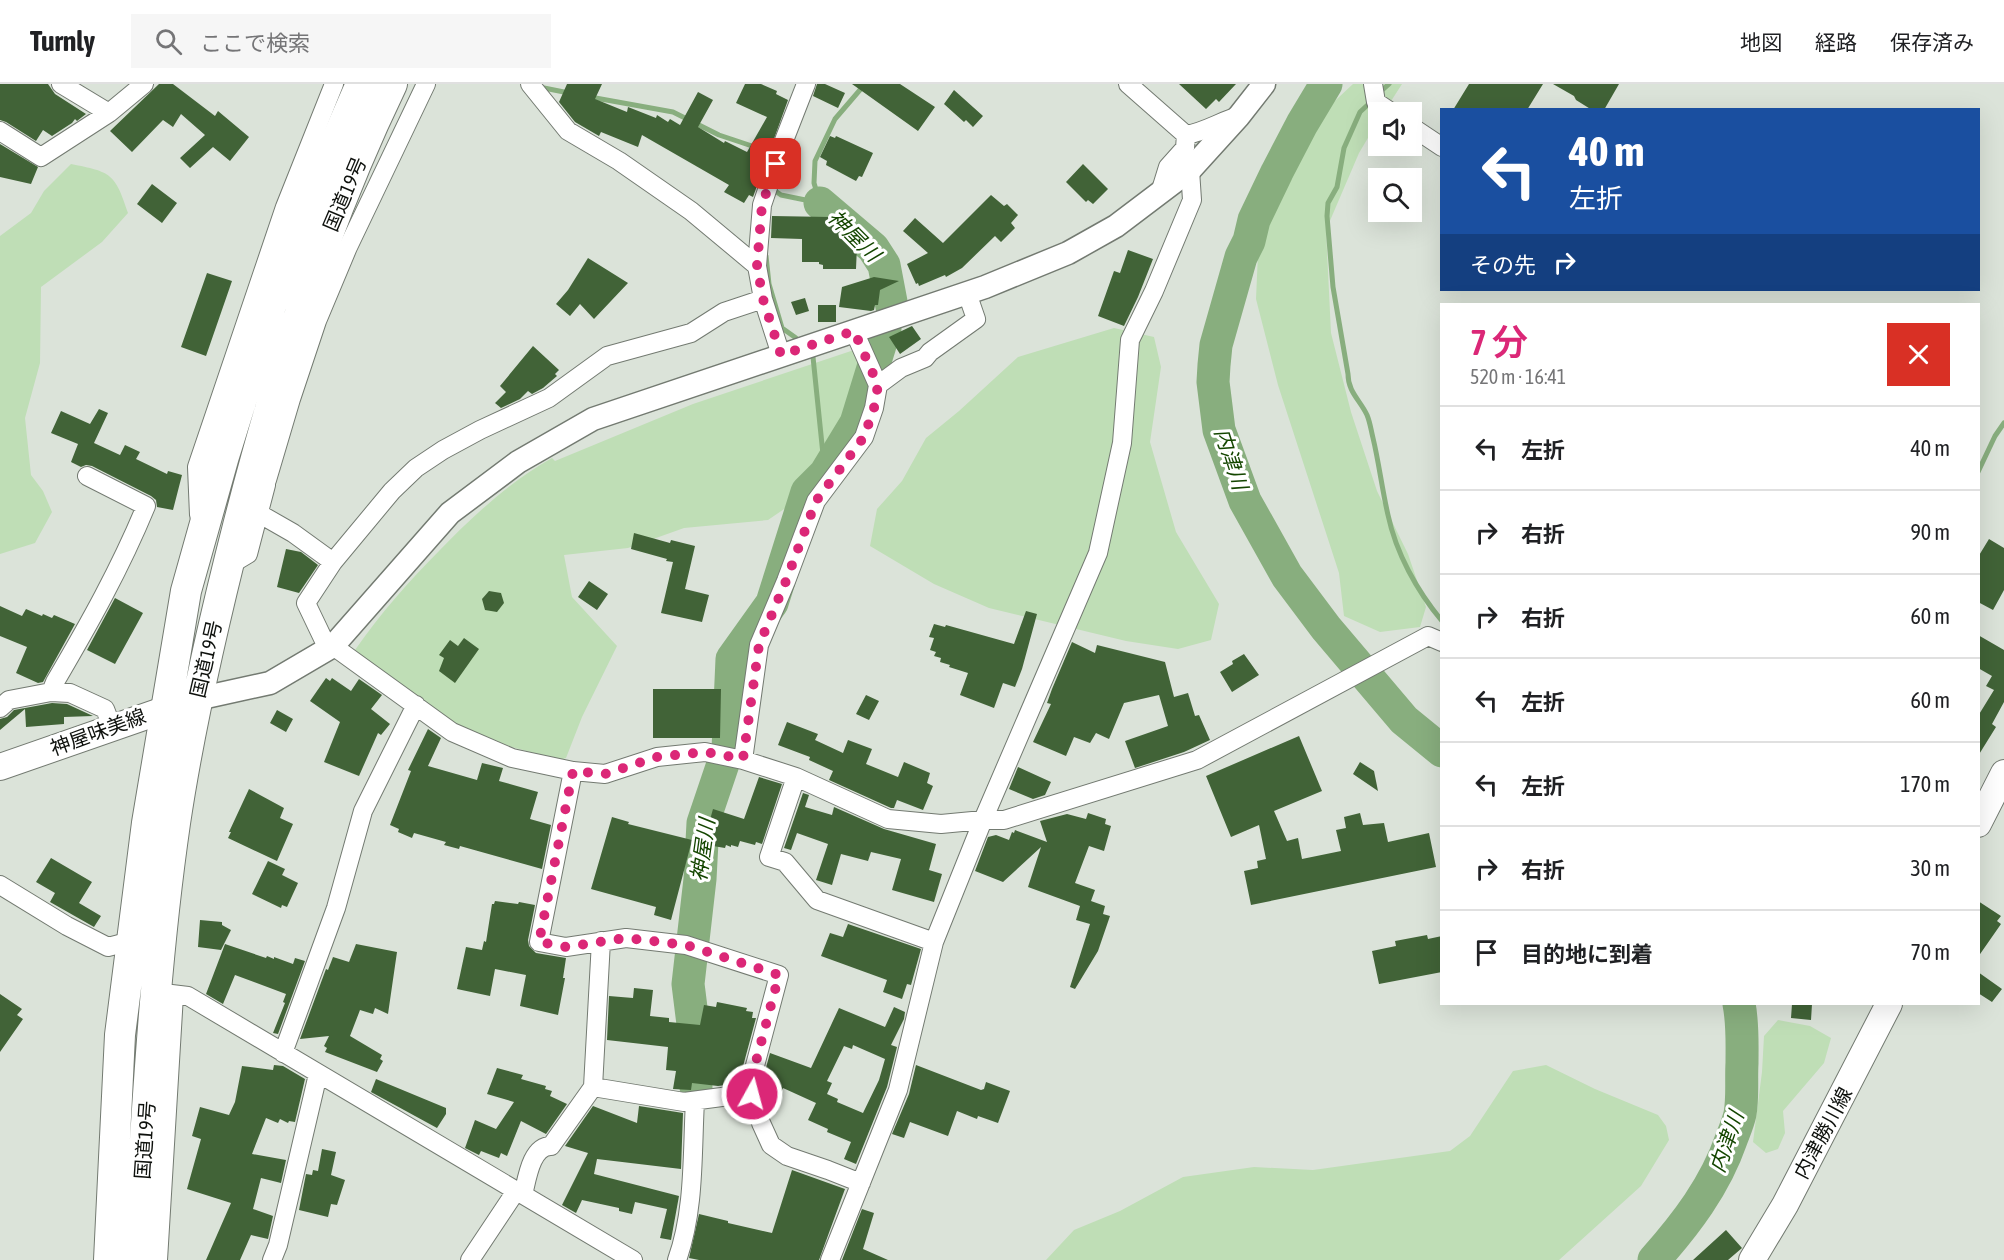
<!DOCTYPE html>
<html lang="ja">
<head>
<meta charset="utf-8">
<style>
  body { margin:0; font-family:"Asap Condensed","Noto Sans JP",sans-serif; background:#f6f6f6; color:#202124; height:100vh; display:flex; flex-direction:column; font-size:22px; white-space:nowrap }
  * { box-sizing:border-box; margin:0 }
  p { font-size:20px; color:#757577 }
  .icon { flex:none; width:33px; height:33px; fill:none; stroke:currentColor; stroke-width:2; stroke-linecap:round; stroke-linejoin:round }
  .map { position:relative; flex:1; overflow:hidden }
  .side { position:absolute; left:1440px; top:219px; width:540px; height:702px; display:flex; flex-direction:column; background:#fff; border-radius:0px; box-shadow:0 6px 24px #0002 }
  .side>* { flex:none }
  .top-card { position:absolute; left:1440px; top:24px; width:540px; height:183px; border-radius:0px; box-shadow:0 6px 24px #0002; background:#1a4fa0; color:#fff; overflow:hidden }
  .tools { position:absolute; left:1368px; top:18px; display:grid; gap:12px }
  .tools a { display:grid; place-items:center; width:54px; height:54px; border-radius:0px; background:#fff; box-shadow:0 6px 24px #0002; font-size:30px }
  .pin { position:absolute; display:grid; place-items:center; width:51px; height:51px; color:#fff; margin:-26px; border-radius:12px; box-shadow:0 3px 9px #0006 }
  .me { position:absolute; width:66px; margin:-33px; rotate:7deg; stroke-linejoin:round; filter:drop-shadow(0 0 4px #0008) }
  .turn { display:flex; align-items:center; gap:21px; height:126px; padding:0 30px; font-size:27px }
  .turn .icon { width:78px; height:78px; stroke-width:2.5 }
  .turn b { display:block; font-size:42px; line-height:51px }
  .then { display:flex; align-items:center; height:57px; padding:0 30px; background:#0003; gap:12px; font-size:22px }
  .round { display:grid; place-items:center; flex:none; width:63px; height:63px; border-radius:0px; background:#f6f6f6 }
  .overview { display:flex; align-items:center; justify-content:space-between; height:102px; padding:0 30px }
  h1 { font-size:36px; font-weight:600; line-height:45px; color:#db2777 }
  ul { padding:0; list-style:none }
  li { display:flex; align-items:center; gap:18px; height:84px; padding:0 30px; border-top:2px solid #e0e0e0 }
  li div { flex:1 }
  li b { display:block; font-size:22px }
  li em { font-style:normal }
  header { display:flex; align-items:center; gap:36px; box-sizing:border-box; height:84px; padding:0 30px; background:#fff; border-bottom:2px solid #e0e0e0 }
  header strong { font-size:28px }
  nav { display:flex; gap:33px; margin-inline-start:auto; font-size:21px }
  .search { width:420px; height:54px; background:#f6f6f6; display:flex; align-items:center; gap:15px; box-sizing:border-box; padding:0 21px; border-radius:0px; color:#757577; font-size:22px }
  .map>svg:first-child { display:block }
  .green { fill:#bfdeb6 }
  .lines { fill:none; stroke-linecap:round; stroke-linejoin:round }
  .stream { stroke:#88ae7e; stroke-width:5 }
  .river { stroke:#88ae7e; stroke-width:33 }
  .building { fill:#416337; fill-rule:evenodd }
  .minor-casing { stroke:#737a71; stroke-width:20 }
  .tertiary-casing { stroke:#737a71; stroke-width:25 }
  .secondary-casing { stroke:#737a71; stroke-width:28 }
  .trunk-casing { stroke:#737a71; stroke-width:32 }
  .minor { stroke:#fff; stroke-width:18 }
  .tertiary { stroke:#fff; stroke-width:22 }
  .secondary { stroke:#fff; stroke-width:26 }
  .trunk { stroke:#fff; stroke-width:30 }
  .route { stroke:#db2777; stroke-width:10; stroke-dasharray:0 18 }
  .labels { text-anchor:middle; stroke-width:6; stroke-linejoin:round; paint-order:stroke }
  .street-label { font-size:20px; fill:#0e110d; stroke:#fff }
  .water-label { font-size:21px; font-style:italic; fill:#144600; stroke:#fff }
</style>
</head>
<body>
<header>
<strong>Turnly</strong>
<div class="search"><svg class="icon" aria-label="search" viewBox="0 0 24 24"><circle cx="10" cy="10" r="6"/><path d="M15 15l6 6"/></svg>ここで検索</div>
<nav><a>地図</a><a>経路</a><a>保存済み</a></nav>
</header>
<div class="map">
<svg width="2004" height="1176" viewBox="0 0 2004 1176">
  <rect width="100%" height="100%" fill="#dbe3d9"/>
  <path class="green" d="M1353 0H1402L1384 28H1378V37L1359 69 1326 146 1331 249 1351 328 1377 407 1408 470 1426 523 1420 543 1380 548 1344 532 1339 489 1278 301 1256 215 1259 147 1307 43Z
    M71 80C111 88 115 89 128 129L102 158 41 203 40 279 25 334 31 391 43 407 52 428 35 459 0 470V152L31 129 44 107Z
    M1114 244 1154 253 1161 283 1150 358 1176 448 1219 520 1211 556 1178 565 1126 557 989 524 934 500 870 462 877 425 902 397 926 354 959 327 1018 273Z
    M875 259 885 276 868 319 861 349 815 404 768 436 684 444 628 464 564 471 572 513 617 562 582 633 566 674 560 676 486 656 441 634 355 566C380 530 408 498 439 467 473 432 509 398 552 374L555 377 693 320Z
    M1778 936 1810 942 1831 954 1824 979 1783 1027 1785 1049 1778 1065 1766 1069 1753 1058 1762 988 1764 952Z
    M1546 981 1595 1005 1658 1031 1666 1042 1669 1056 1641 1102 1559 1176H1046L1074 1146 1120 1127 1183 1093 1254 1083 1313 1086 1450 1067 1470 1052 1513 987Z"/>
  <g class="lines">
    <path class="stream" d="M544 4 569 9
      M1379 9 1389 0
      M590 13 673 28 719 51 755 63
      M1373 16 1360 28 1344 64 1337 103 1328 119 1327 132 1333 203 1348 290C1348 308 1360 316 1367 331 1370 338 1371 346 1373 354 1379 379 1382 405 1388 431 1396 469 1417 507 1442 537
      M774 106 781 111 820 119 814 99 815 77 835 35 865 0
      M766 172 769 200 782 244 796 254
      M813 273 825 390
      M1978 388 1995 352 2004 339"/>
    <path class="river" d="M1326 0 1302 40 1277 88 1254 136 1249 157 1241 173 1216 261 1214 281 1213 298 1219 346 1245 417 1287 492 1326 544 1404 636 1442 667
      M820 119 873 164 884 181 892 223
      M696 1003 689 968 693 940 688 900 700 795 703 739 728 665 732 575 772 519 807 408 825 390 856 339 885 245
      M1654 1176C1686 1140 1715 1102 1731 1056 1734 1048 1738 1039 1740 1030 1743 1013 1741 997 1742 979 1742 959 1743 940 1739 920"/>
  </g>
  <path class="building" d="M0 0H48L55 10 86 30 77 37 75 35 72 39 52 52 43 46 36 57 6 38 0 36Z
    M159 0H173L215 32 218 27 249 53 230 77 213 63 190 84 180 74 205 51 181 30 173 43 163 36 132 68 110 47Z
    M567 0H602L595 15 627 28 628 23 656 34 657 31 668 38 670 35 680 41 698 8 713 16 698 43 724 59 725 57 747 68 767 33 736 19 745 0H761L777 7 776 10 788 16 753 113 749 111 744 119 724 108 729 101 642 51 638 63 601 48 599 52 575 38 559 18Z
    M817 0H825L845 9 838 24 813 12Z
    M852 0H900L935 23 918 47Z
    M1179 0H1236L1219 18 1216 15 1206 25Z
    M1469 0H1543L1527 26H1453Z
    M1553 0H1619L1604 26H1592L1576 16 1574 12Z
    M954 6 983 32 973 43 966 36 964 38 944 20Z
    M830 52 835 54 836 52 873 69 862 93 859 92 856 97 826 81 827 77 820 73Z
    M0 60 38 83 31 100 0 93Z
    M1083 80 1108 105 1093 120 1088 116 1086 118 1066 98Z
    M152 100 177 119 162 139 137 120Z
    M991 111 1004 122 1007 120 1018 131 1011 139 1015 144 1001 158 995 152 962 184 946 193 945 191 919 202 918 199 916 200 907 180 928 169 903 147 915 134 943 159Z
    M772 132 830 133 845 145V157H853L852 162H857L856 185H823V181L819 180V178H802V155L771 154Z
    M1128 166 1153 175 1138 213 1124 242 1098 232 1114 187 1120 189Z
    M588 174 628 199 594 235 580 220 570 232 556 220 568 206Z
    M207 189 232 197 206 272 181 263Z
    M874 193 899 197 880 206 878 221H875L874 226 871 227 839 223 842 203Z
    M805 214 809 227 796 231 791 218Z
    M818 221H836V238H818Z
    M912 242 921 255 900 270 889 253Z
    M533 262 559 286 555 290 557 292 543 304 532 310 528 307 520 315 501 324 495 319 506 308 500 302Z
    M99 325 108 329 94 359 120 371 125 361 140 368 136 375 167 390 168 387 182 391 173 426 157 423 156 416 151 412 92 382 86 381 81 383 71 378 78 360 51 349 61 327 90 340Z
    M634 449 670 459 671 456 695 462 685 505 709 511 702 538 661 529 673 478 666 477 667 475 631 465Z
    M1989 455 2004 464V506L1993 526 1978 518V473Z
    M286 465 301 468 318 481 299 509 277 503Z
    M589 497 608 510 597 526 578 513Z
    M489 507 501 509 504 519 497 528 485 526 482 515Z
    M115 514 143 529 115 580 87 566Z
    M0 522 22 532 26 525 42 532 43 530 52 534 54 531 75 540 43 598 38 599 16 589 27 563 0 552Z
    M1026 527 1037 530 1022 585 1015 603 1003 599 994 624 960 611 968 589 949 583 950 581 940 578 941 574 934 572 936 568 930 566 934 554 929 553 934 540 945 543 946 541 1014 560Z
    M1978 551 2004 566V618L1992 640 1996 643 1978 672V632L1994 606 1986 602 1992 592 1978 584Z
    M464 554 479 565 455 599 439 587 444 574 439 571 450 556 458 562Z
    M1072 558 1095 569 1097 561 1165 578 1174 613 1188 609 1195 632 1199 631 1210 656 1184 668 1135 684 1125 657 1168 642 1159 611 1124 619 1109 655 1096 649 1090 659 1074 653 1066 672 1033 658 1051 620 1047 619 1052 605Z
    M1244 570 1259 591 1232 608 1220 588 1233 580 1232 577Z
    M326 594 330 597 332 594 351 607 359 595 382 611 371 625 390 640 381 651 378 649 359 692 324 678 340 638 310 617Z
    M653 605H721L720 654H653Z
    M866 611 879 617 869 636 856 630Z
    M52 619 67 620 93 632 64 633V640L26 643 25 625 0 646V635L7 633 14 626Z
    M277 626 293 635 286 648 270 639Z
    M787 638 818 650 815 656 843 669 848 656 872 665 866 680 898 693 904 678 930 689 927 699 933 702 923 726 897 716 894 724H891L829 696 833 687 809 676 810 673 778 661Z
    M428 645 441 654 428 682 477 696 482 679 503 684 499 697 538 708 530 735 551 741 542 785 460 762 459 765 444 761 446 758 414 749 412 754 398 748 399 745 390 741 411 687 408 686Z
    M1299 652 1322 707 1274 727 1287 757 1298 754 1302 775 1341 767 1336 746 1346 744 1344 733 1360 729 1363 741 1384 739 1388 758 1429 749 1436 783 1251 821 1244 787 1258 784 1257 777 1266 775 1259 741 1231 753 1206 692Z
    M1360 678 1374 687 1378 707 1353 690Z
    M1018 683 1051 698 1045 711 1033 715 1009 705Z
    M759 693 782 700 762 760 756 758 755 761 740 757 738 763 731 761V763L726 761 725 764 707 761 706 750 713 725 744 735Z
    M249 705 284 724 280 734 293 740 277 777 228 754 231 748H229Z
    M803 709 809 711 805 723 832 731 834 723 884 745 936 760 929 786 942 790 934 818 892 806 901 775 871 768 868 777 841 770 832 801 816 796 828 760 797 749 791 766 784 764Z
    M1088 729 1106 735 1105 740 1111 742 1104 767 1089 762 1075 799 1095 806 1091 817 1105 822 1103 830 1110 832 1098 867 1075 905 1070 903 1090 840 1076 836 1080 822 1028 803 1041 763 1003 798 975 787 988 753 996 751 1009 756 1012 748 1014 749 1015 746 1047 758 1040 737 1067 730 1086 735Z
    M612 733 629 738 628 740 692 756 671 836 654 831 656 823 591 805Z
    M51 774 92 798 79 819 101 832 94 843 50 818 55 809 36 798Z
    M268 777 285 785 282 791 298 799 287 823 282 821 281 824 252 810Z
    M495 817 518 820 519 818 535 821 528 856 529 862 536 869 566 874 563 894H565L558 931 520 922 526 891 495 885 490 912 457 905 466 863 482 866 484 857 486 858 492 820H494Z
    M1978 817 2001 832 1997 837 2001 840 1978 873Z
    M200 836 222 838V841L231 846 221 866 198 863Z
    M848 840 921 865 911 901 907 900 902 915 883 908 887 896 821 872 830 849 843 853Z
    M1427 851 1428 855 1442 852V888L1379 900 1372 867 1396 862 1395 857Z
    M225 860 266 874 267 872 274 875V873L293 880 295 874 305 877 278 950 273 949 285 919 283 918 286 910 235 891 223 920 206 910Z
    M356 860 397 868 388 930 375 924 373 930 360 926 350 952 382 971 380 975 383 977 377 988 325 968 327 964 324 962 329 952 300 955 326 885 328 886 333 873 349 878Z
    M1978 888 2002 905 1992 918 1978 909Z
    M634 904 653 906 650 932 669 934V938L700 941 704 921 716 923 717 918 747 924 746 927 753 928 752 934H756L742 986 741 999 718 1002 692 999 691 1006 673 1005 676 987 666 986 668 963 607 956 609 912 633 914Z
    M0 910 22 925 17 931 23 935 0 968Z
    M1792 920H1812L1811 936 1791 934Z
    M894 923 905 928 904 935 891 961 897 963 887 1003 856 1080 844 1075 851 1058 827 1048 828 1045 808 1036 816 1019 783 1004 780 1010 764 1004V991L770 969 811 984 839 924 885 943ZM853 961 885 975 879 996 863 1029 837 1018 838 1015 827 1010 832 999 827 997 844 962 852 965Z
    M274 981 283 982 305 995 295 1038 289 1037 288 1039 280 1035 278 1039 266 1034 252 1070 286 1076 281 1099 261 1094 253 1125 273 1132 268 1155 251 1151 240 1176H206L231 1119 187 1105 201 1055 192 1052 200 1023 229 1031 235 1018 242 982 273 986Z
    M916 981 981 1006 984 1005 986 998 1010 1007 998 1039 978 1032 977 1035 957 1027 948 1052 910 1038 904 1054 892 1050 909 1010Z
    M497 984 523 991 521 995 546 1002 545 1005 552 1007 550 1012 567 1020 546 1050 521 1037 507 1072 501 1069 499 1074 481 1067 479 1071 465 1064 475 1036 496 1045 514 1018 487 1010Z
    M376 995 446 1024V1030L437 1044 371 1008Z
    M593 1022 637 1039 639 1022 683 1029 681 1085 597 1075 594 1090 679 1112 671 1156 660 1154 667 1125 635 1118 632 1130 619 1127V1124L582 1116 576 1129 562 1121 588 1069 565 1062Z
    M322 1065 336 1068 331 1091 345 1096 337 1121 331 1120 328 1133 299 1126 306 1090 312 1091 313 1086 318 1087Z
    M792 1086 845 1105 819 1176H699L689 1174 699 1130 728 1137V1139L772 1149Z
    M862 1125 874 1129 863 1165 888 1176H842Z
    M1726 1146 1742 1164 1728 1176H1693Z"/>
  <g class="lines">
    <defs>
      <path id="minor" d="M61 0 109 29
        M530 0 568 47 619 77 691 127 757 182 763 215 781 271
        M1128 0 1186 51 1185 64 1168 83 1160 109
        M1373 0 1376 18 1391 28
        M1412 43 1442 63
        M0 47 41 73 109 29 144 0
        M1186 51C1205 48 1221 37 1239 32
        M757 182 762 121 783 59 806 0
        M878 301 901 284 925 274 930 268 976 235 967 209
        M250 416 267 396 291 315 317 237 348 163 426 0
        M258 429 293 449 333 478
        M199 431 197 383 285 123 334 0
        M228 482 248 470 266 401
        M333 562 452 648 512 674 573 687 605 690 657 673 705 668 743 676 796 693 888 735 941 740 983 736H1004L1197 676 1428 552 1442 558
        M328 565 306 519 333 478 392 407 416 384 443 366 480 346 549 314 607 272 691 249 724 228 763 215
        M51 608 55 598C89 540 120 485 146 422L87 392
        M0 624 9 616 51 608 70 609 105 625 112 643
        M743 676 759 561 786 497 816 417 864 353 874 324 878 301 854 247
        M573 687 539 858 566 863 626 854 686 861 779 891 753 989 752 1009 761 1039 771 1061 787 1072 828 1086 861 1099
        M796 693 769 773 785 778 817 816 934 858
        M0 801 67 842 108 863 131 857
        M155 908 188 912 633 1176
        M283 969 336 824 363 727 416 621
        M593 1003 684 1018 752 1009
        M523 1111C527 1095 531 1062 551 1062L593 1003 601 857
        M158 1176 174 911
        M272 1176 278 1161 318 990
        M470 1176 516 1107
        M677 1176C695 1126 692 1069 695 1017
        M830 1176 898 1006 934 858 983 736 1098 469 1122 359 1130 256 1154 207 1192 116 1190 86"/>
      <path id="tertiary" d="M197 615 270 599 333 562 450 429 518 378 593 335 985 203 1068 169 1116 142 1190 86 1239 32 1264 0"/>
      <path id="secondary" d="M0 683 184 619
        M1978 740 2004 689
        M1752 1176 1785 1121 1889 920"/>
      <path id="trunk" d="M109 1176 120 951 147 739 186 507 224 372 271 221 319 96 361 0
        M137 1176C147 1030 154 884 175 739 190 639 213 540 238 442 277 290 324 141 392 0"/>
    </defs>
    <use href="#minor" class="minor-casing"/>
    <use href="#tertiary" class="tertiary-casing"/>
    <use href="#secondary" class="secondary-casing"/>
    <use href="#trunk" class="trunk-casing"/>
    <use href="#minor" class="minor"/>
    <use href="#tertiary" class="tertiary"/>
    <use href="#secondary" class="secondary"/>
    <use href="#trunk" class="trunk"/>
  </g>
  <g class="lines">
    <path class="route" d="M752 1010 753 989 779 891 686 861 626 854 566 863 539 858 573 687 605 690 657 673 705 668 743 675 759 561 786 497 816 417 864 353 874 324 878 301 854 247 781 271 763 215 757 182 762 121 776 80"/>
  </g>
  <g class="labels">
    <g class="street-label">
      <text transform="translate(345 110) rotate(-67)" y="7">国道19号</text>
      <text transform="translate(206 575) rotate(-77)" y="7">国道19号</text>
      <text transform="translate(98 648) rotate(-20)" y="7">神屋味美線</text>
      <text transform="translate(1823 1049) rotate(-62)" y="7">内津勝川線</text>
      <text transform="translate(145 1056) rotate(-86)" y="7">国道19号</text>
    </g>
    <g class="water-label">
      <text transform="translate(854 152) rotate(45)" y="7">神屋川</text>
      <text transform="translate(1231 375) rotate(72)" y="7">内津川</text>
      <text transform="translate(703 766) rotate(-82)" y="7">神屋川</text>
      <text transform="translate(1727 1058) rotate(-71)" y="7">内津川</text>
    </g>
  </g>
</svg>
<div class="tools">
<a><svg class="icon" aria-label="sound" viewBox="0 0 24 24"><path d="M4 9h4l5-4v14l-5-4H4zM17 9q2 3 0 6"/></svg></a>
<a><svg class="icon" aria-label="search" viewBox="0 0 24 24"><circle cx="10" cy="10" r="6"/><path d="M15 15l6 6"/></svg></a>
</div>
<div class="pin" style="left:776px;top:80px;background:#d93025"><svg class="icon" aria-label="arrive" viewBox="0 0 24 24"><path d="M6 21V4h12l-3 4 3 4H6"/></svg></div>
<svg class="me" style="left:752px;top:1010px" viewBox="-20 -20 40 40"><circle r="17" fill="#db2777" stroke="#fff" stroke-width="3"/><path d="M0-11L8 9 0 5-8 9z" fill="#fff"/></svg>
<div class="top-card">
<div class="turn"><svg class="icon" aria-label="left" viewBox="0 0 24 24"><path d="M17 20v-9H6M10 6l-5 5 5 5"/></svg><div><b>40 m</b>左折</div></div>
<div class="then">その先<svg class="icon" aria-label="right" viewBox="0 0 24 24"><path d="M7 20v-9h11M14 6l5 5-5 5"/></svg></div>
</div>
<section class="side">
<div class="overview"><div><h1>7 分</h1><p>520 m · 16:41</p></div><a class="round" style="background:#d93025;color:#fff"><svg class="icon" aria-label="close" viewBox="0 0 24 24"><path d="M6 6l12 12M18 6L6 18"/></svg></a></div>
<ul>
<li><svg class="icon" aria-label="left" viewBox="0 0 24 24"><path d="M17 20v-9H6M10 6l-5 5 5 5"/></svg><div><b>左折</b></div><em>40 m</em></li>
<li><svg class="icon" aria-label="right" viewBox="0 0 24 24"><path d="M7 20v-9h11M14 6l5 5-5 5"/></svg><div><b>右折</b></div><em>90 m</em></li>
<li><svg class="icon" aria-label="right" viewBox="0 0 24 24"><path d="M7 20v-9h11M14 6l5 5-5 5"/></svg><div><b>右折</b></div><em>60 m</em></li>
<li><svg class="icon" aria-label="left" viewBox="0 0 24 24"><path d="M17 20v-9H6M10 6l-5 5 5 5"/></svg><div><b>左折</b></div><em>60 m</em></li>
<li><svg class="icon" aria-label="left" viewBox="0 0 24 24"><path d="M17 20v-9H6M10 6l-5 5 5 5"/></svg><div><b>左折</b></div><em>170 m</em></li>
<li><svg class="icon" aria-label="right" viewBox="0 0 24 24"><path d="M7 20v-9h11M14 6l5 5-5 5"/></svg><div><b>右折</b></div><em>30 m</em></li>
<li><svg class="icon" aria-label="arrive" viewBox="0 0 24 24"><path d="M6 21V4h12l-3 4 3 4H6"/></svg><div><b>目的地に到着</b></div><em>70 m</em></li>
</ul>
</section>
</div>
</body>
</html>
